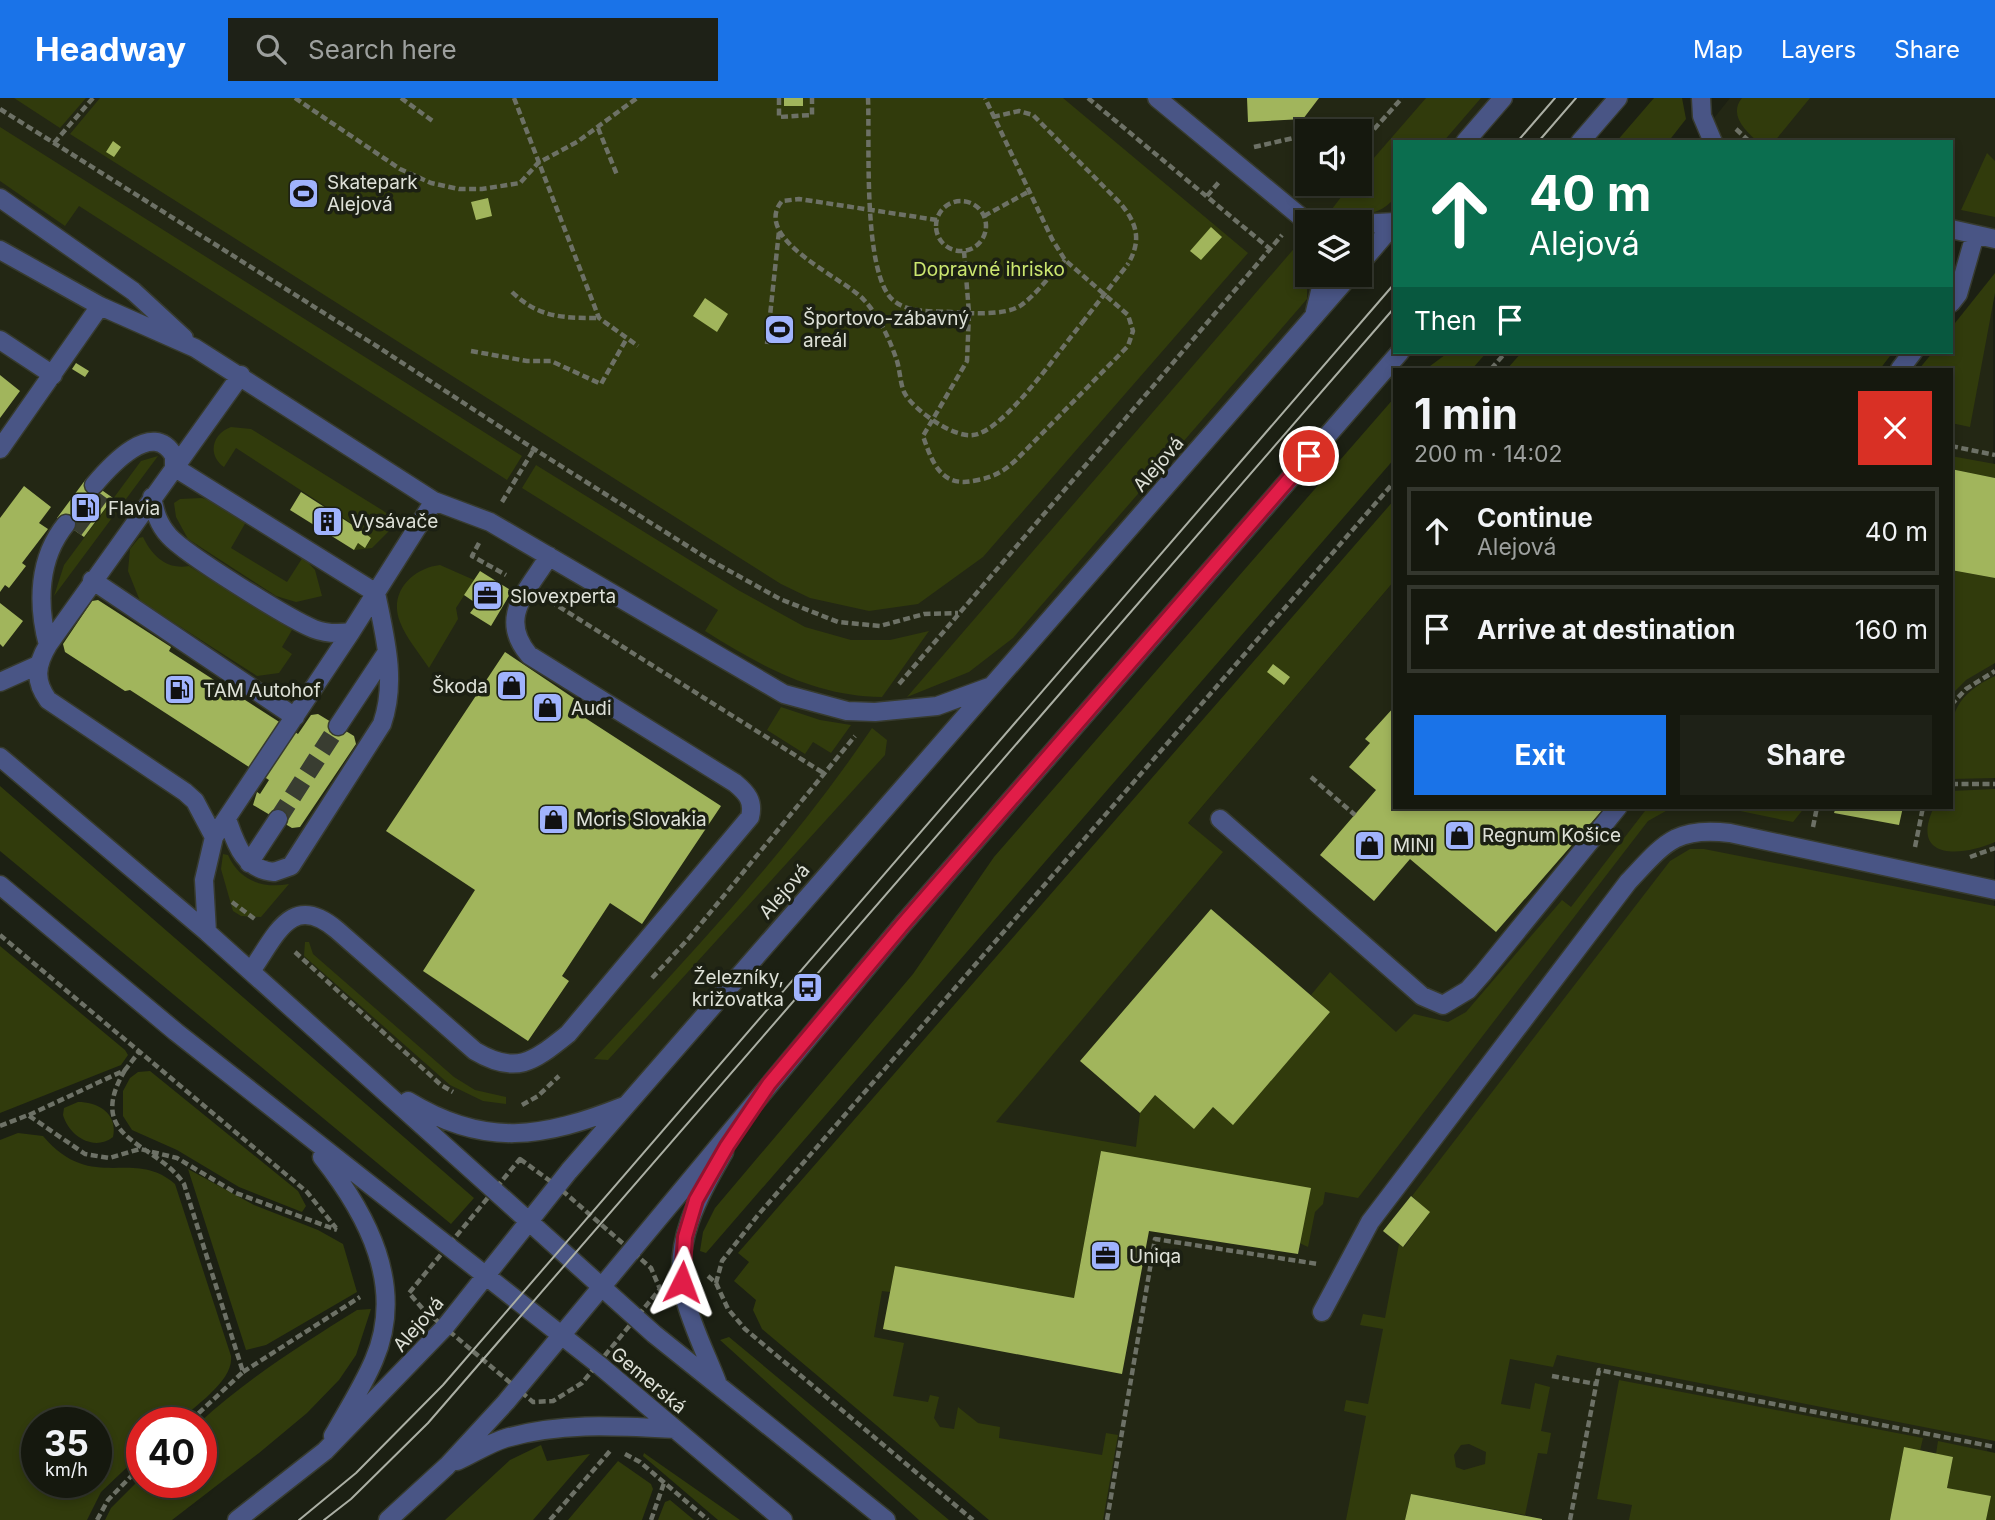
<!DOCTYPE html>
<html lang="en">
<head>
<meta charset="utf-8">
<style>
  body { margin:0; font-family:Inter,sans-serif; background:#1e2117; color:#f1f3f6; height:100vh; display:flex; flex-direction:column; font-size:26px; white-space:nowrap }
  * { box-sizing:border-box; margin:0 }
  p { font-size:23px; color:#9da09e }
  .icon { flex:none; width:38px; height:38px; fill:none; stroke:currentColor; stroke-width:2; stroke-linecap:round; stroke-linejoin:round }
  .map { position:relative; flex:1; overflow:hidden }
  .drawer { position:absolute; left:1393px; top:270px; width:560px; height:441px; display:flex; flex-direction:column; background:#15180e; border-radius:0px; box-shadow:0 4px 10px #0003,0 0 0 2px #34372e }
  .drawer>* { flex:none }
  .banner { position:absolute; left:1393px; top:42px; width:560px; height:214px; border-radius:0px; box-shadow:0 4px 10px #0003,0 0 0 2px #34372e; background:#0b6e4f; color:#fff; overflow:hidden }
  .buttons { position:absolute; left:1295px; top:21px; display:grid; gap:14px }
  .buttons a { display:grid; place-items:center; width:77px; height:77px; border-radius:0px; background:#15180e; box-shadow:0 4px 10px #0003,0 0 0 2px #34372e; font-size:35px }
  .speed { position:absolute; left:21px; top:1309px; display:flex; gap:14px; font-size:35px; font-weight:700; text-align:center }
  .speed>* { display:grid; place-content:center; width:91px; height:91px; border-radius:50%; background:#15180e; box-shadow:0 4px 10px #0003,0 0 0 2px #34372e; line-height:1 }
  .speed small { font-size:18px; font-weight:400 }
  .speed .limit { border:10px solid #d22; background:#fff; color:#111 }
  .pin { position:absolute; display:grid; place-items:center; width:60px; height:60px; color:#fff; margin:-30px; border:4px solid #fff; border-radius:50%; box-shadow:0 2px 7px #0007 }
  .me { position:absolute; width:77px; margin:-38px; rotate:3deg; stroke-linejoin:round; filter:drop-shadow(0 0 5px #0008) }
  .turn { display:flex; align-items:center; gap:24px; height:147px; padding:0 21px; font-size:32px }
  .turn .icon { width:91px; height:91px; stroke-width:2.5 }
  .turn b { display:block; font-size:49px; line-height:60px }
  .then { display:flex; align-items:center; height:66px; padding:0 21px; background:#0003; gap:14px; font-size:26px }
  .round { display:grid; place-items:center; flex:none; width:74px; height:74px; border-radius:0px; background:#1e2117 }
  .head { display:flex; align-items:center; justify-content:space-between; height:119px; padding:0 21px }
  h1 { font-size:42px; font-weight:700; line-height:52px }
  .cta { display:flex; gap:14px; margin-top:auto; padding:14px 21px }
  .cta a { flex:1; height:80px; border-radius:0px; background:#1a73e8; color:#fff; font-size:28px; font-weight:700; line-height:80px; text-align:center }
  .cta a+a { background:#1e2117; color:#f1f3f6 }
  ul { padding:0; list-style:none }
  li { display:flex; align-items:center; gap:21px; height:88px; margin:0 14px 10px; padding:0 7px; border:4px solid #34372e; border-radius:0px }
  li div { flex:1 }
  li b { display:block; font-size:26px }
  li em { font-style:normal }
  header { display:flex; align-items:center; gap:42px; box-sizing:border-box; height:98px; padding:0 35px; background:#1a73e8; color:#fff }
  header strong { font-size:33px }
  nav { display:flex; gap:38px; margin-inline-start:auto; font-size:24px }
  .search { width:490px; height:63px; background:#1e2117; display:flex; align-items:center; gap:18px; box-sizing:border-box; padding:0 24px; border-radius:0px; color:#9da09e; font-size:26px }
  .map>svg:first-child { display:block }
  .built { fill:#232714; fill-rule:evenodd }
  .green { fill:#313b0c; fill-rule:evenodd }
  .building { fill:#a1b55c }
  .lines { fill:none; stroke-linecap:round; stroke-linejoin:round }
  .minor-tunnel { stroke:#393d31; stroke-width:18; stroke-dasharray:18 9; stroke-linecap:butt }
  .minor-casing { stroke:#373b2f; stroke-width:21 }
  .path { stroke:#6d7166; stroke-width:4.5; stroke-dasharray:7 3.5; stroke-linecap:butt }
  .minor { stroke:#495585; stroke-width:18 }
  .tram { stroke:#abafa4; stroke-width:2 }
  .path-bridge { stroke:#6d7166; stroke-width:4.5; stroke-dasharray:7 3.5; stroke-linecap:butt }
  .route-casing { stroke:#92132f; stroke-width:18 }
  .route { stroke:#e11d48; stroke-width:12 }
  .labels { text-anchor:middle; stroke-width:7; stroke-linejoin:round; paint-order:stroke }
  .poi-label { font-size:19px; fill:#dee1d8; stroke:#1c2013; text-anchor:start }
  .park-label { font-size:19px; fill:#cbe66f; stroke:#1c2013 }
  .street-label { font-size:19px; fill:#dee1d8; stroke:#1c2013 }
</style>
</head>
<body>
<header>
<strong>Headway</strong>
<div class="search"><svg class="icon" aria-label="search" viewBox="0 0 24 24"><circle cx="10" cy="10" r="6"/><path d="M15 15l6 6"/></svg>Search here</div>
<nav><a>Map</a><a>Layers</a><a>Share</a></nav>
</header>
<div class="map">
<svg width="1995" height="1422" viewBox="0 0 1995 1422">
  <rect width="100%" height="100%" fill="#1c2013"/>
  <path class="built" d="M0 0H1503L1465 44H1395V125L1360 166V124H1307V177H1350L627 1007 550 1033 437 1020 372 981 0 659ZM1307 33H1360V86H1307Z
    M1730 0H1995V141L1951 131V44H1713L1706 30Z
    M1993 194 1995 1326 1987 1353 1995 1355V1372L1986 1422H1033L823 1262 995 1024 1222 755 1188 725 1395 482V709H1951V254Z"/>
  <path class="green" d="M14 0H86L60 30Z
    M100 0H1063L1248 155 983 459 918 506 869 513 810 500 781 486 70 36Z
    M1426 0H1481L1443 44H1395V100C1378 119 1353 122 1332 111L1351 86H1360V76Z
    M1654 0H1682L1686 21 1668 44H1616Z
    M1742 0H1810L1774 44H1758C1746 33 1728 17 1742 0Z
    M0 29 522 358 507 382 79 108 65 128 0 83Z
    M1987 55 1995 63V119L1961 112Z
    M1298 146 1307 174V201L1013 540 969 574 907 599Z
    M1995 175V195L1970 329 1951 325V271H1919L1933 254H1951V230Z
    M1449 254H1487L1472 271H1426Z
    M1522 254H1893L1880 271H1507Z
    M1395 299V360L706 1155 700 1153 703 1134 715 1110 913 876 994 759Z
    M231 329 251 331 382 412 389 417 390 432 372 450 354 452 358 445 366 449 371 441 365 434 236 350 224 369C207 357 212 336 231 329Z
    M158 358 54 498 64 467 141 363Z
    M1951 358 1995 366V380L1951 371Z
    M536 367 738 492 805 529 851 542H890L929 533 882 599C814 598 761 568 705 533L718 512 522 390Z
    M202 400 216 404 246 424 231 450 287 484 303 459 315 472 322 498 296 504 276 498 188 441 176 419 174 405 180 401Z
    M1395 401V482L1188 725 1223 754 996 1024 1136 1049 1140 1015 1155 997 1194 1031 1213 1009 1233 1026 1330 914 1311 897 1330 874 1396 934 1414 916 1448 924 1466 914 1562 802 1571 809 1648 709H1673L1648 723 1358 1100 1325 1094 1323 1106 1315 1114 1308 1149 1101 1053 1074 1200 895 1168 890 1194 882 1193 874 1239 904 1245 893 1298 928 1304 930 1297 939 1299 934 1320 940 1329 954 1331 958 1309 978 1325 1000 1329 999 1340 1102 1357 1106 1335 1118 1337 1103 1422H989L762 1231 753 1212 756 1202 734 1183 749 1164 738 1155Z
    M143 439C152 458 167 472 189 468L292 532 282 549 292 556 279 575 257 578 140 503 128 473 130 451 139 440Z
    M440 467 474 482 456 510 458 521 429 570C420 556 406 540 400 524 388 494 413 470 440 467Z
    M1951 472 1995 480V565L1966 582 1951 597Z
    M1995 578V680L1951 681C1951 631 1942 603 1995 578Z
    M781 609 820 622 851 627 831 655 813 644 805 656 767 632Z
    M872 630 887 642 885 657 608 962 594 961C692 855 791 750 872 630Z
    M0 688 474 1100 451 1126 0 753Z
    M1995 691V744C1961 759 1909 762 1934 709H1951V693Z
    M1721 709H1805L1793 724Z
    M1690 751H1704L1995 808V1343L1557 1257 1553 1269 1510 1261 1501 1306 1530 1311 1535 1285 1550 1289 1541 1333 1551 1335 1547 1356 1538 1355 1525 1417 1411 1396 1405 1422H1346L1366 1318 1344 1313 1346 1302 1368 1306 1383 1231 1360 1227 1363 1216 1385 1220 1399 1146 1404 1149 1429 1115 1412 1098 1670 763ZM1469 1346 1486 1354 1485 1366 1464 1372 1456 1369 1454 1357 1461 1347Z
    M223 756 228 757C239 782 262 791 289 786L261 819 241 818 233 813 221 771Z
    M305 844H309L313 856 454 979 475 992 506 999V1006L483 1003 450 987 304 858Z
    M0 848 125 952 128 957 121 967 0 1015Z
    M150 973 298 1093 306 1108 302 1114 239 1089 177 1052 132 1032 123 1018V993L130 980 138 974Z
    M78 1004C99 1004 118 1016 113 1039 94 1054 69 1038 63 1017L64 1010Z
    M18 1035 43 1038C92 1096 132 1049 175 1086L231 1258C234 1283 194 1308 177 1325H142V1355L101 1394 87 1422H0V1042ZM37 1325H96V1384H37Z
    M188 1071 254 1107 318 1132 343 1146 357 1194 266 1247 246 1252Z
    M371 1211 356 1257 339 1282 307 1315 259 1355 172 1422H105L111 1410 142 1379V1384H201L199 1325C248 1280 301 1247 357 1212Z
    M729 1239 949 1422H919L720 1242Z
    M1619 1282 1923 1340 1920 1353 1904 1350 1890 1422H1629L1632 1407 1597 1401Z
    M1938 1343 1995 1355V1422H1986L1990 1398 1947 1390 1953 1359 1936 1356Z
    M541 1347 547 1363 590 1356 533 1422H445L510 1362Z
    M644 1355 740 1422H718L643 1358Z
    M618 1363 651 1386 653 1391 642 1422H568Z
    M670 1402 694 1422H658L665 1404Z"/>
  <path class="building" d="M784 0H803V8H784Z
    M1247 0H1319L1303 21 1248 24Z
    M113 43 121 49 114 59 106 54Z
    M488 100 492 118 476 122 471 104Z
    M1211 129 1222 139 1201 162 1190 153Z
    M705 200 728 216 717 234 693 218Z
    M76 265 89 273 85 279 72 271Z
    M0 277 20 293 0 320Z
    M1951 371 1995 380V480L1951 472Z
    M86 381 113 400 84 439 57 420Z
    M24 388 51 409 39 425 48 431 22 465 26 468 9 490 5 487 0 494V420Z
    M301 394 365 435 371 440 365 450 358 445 354 452 290 412Z
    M480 473 512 493 491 528 470 515 477 506 464 497Z
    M98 502 171 549 169 553 298 636 311 617 318 616 354 638 356 646 300 729 292 730 253 707 257 694 260 696 269 682 130 592 125 593 65 554 63 546 92 503Z
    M0 505 23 523 3 549 0 546Z
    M505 554 581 605 576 614 721 708 642 826 610 805 562 878 569 883 528 943 423 873 475 792 386 733Z
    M1273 566 1290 579 1284 587 1267 574Z
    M1395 608V709H1605L1496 834 1410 761 1374 803 1320 757 1376 692 1349 669 1370 645 1365 641Z
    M1836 709H1903L1899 727 1834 715Z
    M1211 811 1330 914 1233 1027 1213 1009 1194 1031 1155 997 1140 1015 1080 963Z
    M1101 1053 1311 1090 1298 1156 1149 1133 1122 1276 883 1231 895 1168 1074 1200Z
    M1411 1098 1430 1114 1403 1149 1383 1133Z
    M1904 1349 1953 1359 1947 1390 1991 1398 1986 1422H1890Z
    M1411 1396 1542 1421V1422H1405Z"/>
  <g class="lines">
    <path class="minor-tunnel" d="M74 432 103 393
      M278 721 338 628"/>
    <defs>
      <path id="minor" d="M1157 0 1307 124
        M1701 0 1702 18 1713 44
        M1465 44 1503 0
        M1580 44 1618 0
        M0 100 133 193 184 240
        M1360 126 1395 124
        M1951 131 1995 141
        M0 152 100 208 195 250 434 403 490 424 784 596 847 613 875 614 937 608 989 589
        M1360 166 1395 125
        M1951 205 1958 196 1975 137
        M1315 214 1324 177
        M0 242 53 277
        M1900 271 1913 254
        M0 351 100 208
        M94 387C110 368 153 320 174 358V369L376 495C385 539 397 583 382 626L291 768 274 774C243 771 236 746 227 721
        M152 399C155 414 158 426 169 438 185 456 289 521 314 531 327 536 338 536 351 534
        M92 482 295 619
        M48 547C37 506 38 460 66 426
        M0 584 38 567
        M338 628 387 554
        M0 659 207 834 654 1236 886 1422
        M1220 721 1422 898 1443 907 1468 892 1483 875 1618 709
        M214 739 195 703 185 694 48 602C34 583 36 567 48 547L241 277
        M249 765 278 721
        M0 787 176 934 598 1266 783 1422
        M207 834 204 782 214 739 351 534 434 403
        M251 873C276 838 291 793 337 832L475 953C517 978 534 963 568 936L750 719C754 703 747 695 735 685L529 557C497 519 528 493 549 458
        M408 1003C485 1050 543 1040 624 1008
        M322 1059C367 1116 406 1188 374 1262 363 1288 347 1313 333 1338
        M1322 1214 1370 1124 1628 784C1664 746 1675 728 1730 735L1995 792
        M717 1284C706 1256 691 1226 684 1197 672 1144 699 1098 724 1054
        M457 1363C473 1356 489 1345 506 1340 563 1324 617 1328 675 1331
        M237 1422 325 1353 445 1229 569 1073 1350 177
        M388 1422 447 1368 506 1304 903 826 1400 254"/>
    </defs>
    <use href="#minor" class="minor-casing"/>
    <path class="path" d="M295 0 400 71 431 85 459 91H482L520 85 538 65 577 44 637 0
      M401 0 434 24
      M514 0 599 220 638 248
      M779 0V19L812 17V0
      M868 0C870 43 862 178 894 203 909 215 933 213 951 214 970 215 1003 218 1020 208 1036 197 1051 176 1065 162
      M1088 0 1270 151
      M0 11 378 249 534 351 708 461 780 501 838 524 880 528 924 516 958 515
      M993 19 1019 13 1033 17 1120 105C1137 125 1142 142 1128 166
      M598 30 617 77
      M1736 31 1750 44
      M54 45 93 0
      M1360 47 1402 0
      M1254 49 1307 37
      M1207 98 1219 84
      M1315 98 1326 86
      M936 128a25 25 0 1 1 50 0a25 25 0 1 1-50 0Z
      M984 118 1028 94
      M937 122 799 101 782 103C750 141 846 181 864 202 879 218 890 242 897 263 900 273 900 284 904 294 912 311 953 340 973 337 1004 334 1060 251 1082 225
      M964 153 969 215 967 263 923 338C933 367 942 391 978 382 994 379 1004 373 1016 362L1128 248 1133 233 1128 217 1065 162 1052 141 985 0
      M512 194C539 220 563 220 599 220
      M767 246 779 133
      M471 253 527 263H551L601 286 627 240
      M1491 271 1506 254
      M1951 348 1995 357
      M502 404 534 351
      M479 445 472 458 506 477
      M550 503 825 676
      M899 586 1282 137
      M1951 607 1966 591 1995 573
      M1311 679 1355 717
      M1951 686H1995
      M1813 729 1817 709
      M1915 749 1923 709
      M1970 759 1995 750
      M232 804 256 822
      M0 837 307 1094 336 1130
      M295 854 441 987 453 994
      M652 880 690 839 855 638
      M125 972C83 1043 156 1043 184 1086L243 1274 188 1325
      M522 1007 538 998 559 978
      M29 1017 125 972 139 954
      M0 1028 28 1017 85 1056 109 1060 140 1051 177 1060 236 1095 337 1132
      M520 1061 557 1088 651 1170 660 1191 582 1285 553 1303 533 1304 423 1211 409 1195Z
      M708 1178 716 1185 728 1211 745 1231 973 1422
      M716 1185 722 1163 758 1117 1395 383
      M243 1274 360 1199
      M1552 1278 1596 1286
      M625 1356 640 1364 708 1422
      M97 1422 108 1402 142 1367
      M550 1422 610 1353
      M651 1422 664 1385
      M1107 1422 1155 1141 1318 1166
      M1570 1422 1599 1272 1995 1349"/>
    <use href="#minor" class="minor"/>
    <path class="tram" d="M1517 44 1555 0
      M1538 44 1576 0
      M299 1422 356 1375 443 1287 1395 185
      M324 1422 351 1401 428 1325 1395 209"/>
    <path class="path-bridge" d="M1082 225 1128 166"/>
  </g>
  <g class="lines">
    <defs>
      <path id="route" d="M682 1184 685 1139 696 1102 727 1048 769 986 903 826 1309 358"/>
    </defs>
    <use href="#route" class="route-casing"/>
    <use href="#route" class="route"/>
  </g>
  <defs>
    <symbol id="stadium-square" viewBox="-11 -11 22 22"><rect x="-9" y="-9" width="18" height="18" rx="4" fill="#a0b3fd" stroke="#1c2013"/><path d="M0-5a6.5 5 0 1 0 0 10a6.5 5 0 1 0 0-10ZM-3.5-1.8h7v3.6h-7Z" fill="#111"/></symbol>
    <symbol id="fuel-square" viewBox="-11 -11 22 22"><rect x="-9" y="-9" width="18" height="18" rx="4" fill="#a0b3fd" stroke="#1c2013"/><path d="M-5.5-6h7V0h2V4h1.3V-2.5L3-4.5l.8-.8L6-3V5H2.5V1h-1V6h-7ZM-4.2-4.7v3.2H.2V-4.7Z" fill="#111"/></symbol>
    <symbol id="building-square" viewBox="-11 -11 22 22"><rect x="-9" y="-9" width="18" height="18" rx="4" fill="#a0b3fd" stroke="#1c2013"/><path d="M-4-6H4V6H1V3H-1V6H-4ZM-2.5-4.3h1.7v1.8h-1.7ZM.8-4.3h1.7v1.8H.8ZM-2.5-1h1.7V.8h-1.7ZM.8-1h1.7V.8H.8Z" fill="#111"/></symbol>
    <symbol id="office-square" viewBox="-11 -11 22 22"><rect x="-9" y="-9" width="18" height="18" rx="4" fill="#a0b3fd" stroke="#1c2013"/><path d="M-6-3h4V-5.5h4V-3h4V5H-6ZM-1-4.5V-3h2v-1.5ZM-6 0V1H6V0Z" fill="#111"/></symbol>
    <symbol id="shop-square" viewBox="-11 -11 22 22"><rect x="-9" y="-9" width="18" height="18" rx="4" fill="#a0b3fd" stroke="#1c2013"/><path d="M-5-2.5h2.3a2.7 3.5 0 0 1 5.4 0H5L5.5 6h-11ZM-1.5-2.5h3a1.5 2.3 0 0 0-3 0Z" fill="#111"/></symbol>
    <symbol id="bus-square" viewBox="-11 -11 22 22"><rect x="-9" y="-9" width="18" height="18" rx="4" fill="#a0b3fd" stroke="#1c2013"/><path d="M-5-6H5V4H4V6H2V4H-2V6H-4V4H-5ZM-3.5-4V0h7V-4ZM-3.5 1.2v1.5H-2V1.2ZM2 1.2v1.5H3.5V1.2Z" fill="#111"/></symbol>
  </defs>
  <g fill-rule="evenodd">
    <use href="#stadium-square" x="286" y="78" width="35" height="35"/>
    <use href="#stadium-square" x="762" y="214" width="35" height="35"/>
    <use href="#fuel-square" x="68" y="392" width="35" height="35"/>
    <use href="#building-square" x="310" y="406" width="35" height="35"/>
    <use href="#office-square" x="470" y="480" width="35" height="35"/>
    <use href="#shop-square" x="494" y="570" width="35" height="35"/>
    <use href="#fuel-square" x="162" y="574" width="35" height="35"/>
    <use href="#shop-square" x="530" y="592" width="35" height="35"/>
    <use href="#shop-square" x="536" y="704" width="35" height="35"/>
    <use href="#shop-square" x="1442" y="720" width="35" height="35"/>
    <use href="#shop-square" x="1352" y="730" width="35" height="35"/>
    <use href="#bus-square" x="790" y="872" width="35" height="35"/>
    <use href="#office-square" x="1088" y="1140" width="35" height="35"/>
  </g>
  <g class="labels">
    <g class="poi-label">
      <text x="327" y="91">Skatepark<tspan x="327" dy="22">Alejová</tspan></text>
      <text x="803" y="227">Športovo-zábavný<tspan x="803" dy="22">areál</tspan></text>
      <text x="108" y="417">Flavia</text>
      <text x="351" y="430">Vysávače</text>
      <text x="510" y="505">Slovexperta</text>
      <text x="488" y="595" text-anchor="end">Škoda</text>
      <text x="203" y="599">TAM Autohof</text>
      <text x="571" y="617">Audi</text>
      <text x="576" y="728">Moris Slovakia</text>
      <text x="1482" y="744">Regnum Košice</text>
      <text x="1393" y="754">MINI</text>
      <text x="784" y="886" text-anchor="end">Železníky,<tspan x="784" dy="22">križovatka</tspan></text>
      <text x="1129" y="1165">Uniqa</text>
    </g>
    <g class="park-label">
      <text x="989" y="178">Dopravné ihrisko</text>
    </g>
    <g class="street-label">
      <text transform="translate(1158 366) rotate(-49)" y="7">Alejová</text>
      <text transform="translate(784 793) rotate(-49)" y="7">Alejová</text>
      <text transform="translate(418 1226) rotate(-49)" y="7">Alejová</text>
      <text transform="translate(649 1282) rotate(40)" y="7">Gemerská</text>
    </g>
  </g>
</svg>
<div class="buttons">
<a><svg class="icon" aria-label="sound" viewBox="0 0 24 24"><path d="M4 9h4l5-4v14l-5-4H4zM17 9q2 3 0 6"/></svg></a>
<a><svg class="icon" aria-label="layers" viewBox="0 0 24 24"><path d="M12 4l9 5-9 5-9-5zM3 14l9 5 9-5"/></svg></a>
</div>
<div class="speed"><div>35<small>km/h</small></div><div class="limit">40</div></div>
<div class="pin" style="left:1309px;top:358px;background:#d93025"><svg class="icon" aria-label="arrive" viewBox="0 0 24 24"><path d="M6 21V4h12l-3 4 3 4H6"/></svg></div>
<svg class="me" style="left:682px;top:1184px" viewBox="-20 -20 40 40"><path d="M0-17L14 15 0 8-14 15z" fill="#e11d48" stroke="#fff" stroke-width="4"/></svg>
<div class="banner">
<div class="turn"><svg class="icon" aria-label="ahead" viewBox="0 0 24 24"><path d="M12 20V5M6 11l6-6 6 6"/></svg><div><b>40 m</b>Alejová</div></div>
<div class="then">Then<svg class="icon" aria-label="arrive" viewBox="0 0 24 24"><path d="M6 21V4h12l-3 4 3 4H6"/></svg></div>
</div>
<section class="drawer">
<div class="head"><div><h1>1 min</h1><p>200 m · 14:02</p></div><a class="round" style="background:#d93025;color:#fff"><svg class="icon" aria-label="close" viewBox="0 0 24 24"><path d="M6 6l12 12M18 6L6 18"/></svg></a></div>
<ul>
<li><svg class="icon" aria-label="ahead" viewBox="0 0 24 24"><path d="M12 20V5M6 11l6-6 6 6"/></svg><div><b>Continue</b><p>Alejová</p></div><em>40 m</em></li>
<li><svg class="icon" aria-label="arrive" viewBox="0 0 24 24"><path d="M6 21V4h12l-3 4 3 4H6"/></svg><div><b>Arrive at destination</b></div><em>160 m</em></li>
</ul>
<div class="cta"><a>Exit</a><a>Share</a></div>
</section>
</div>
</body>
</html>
